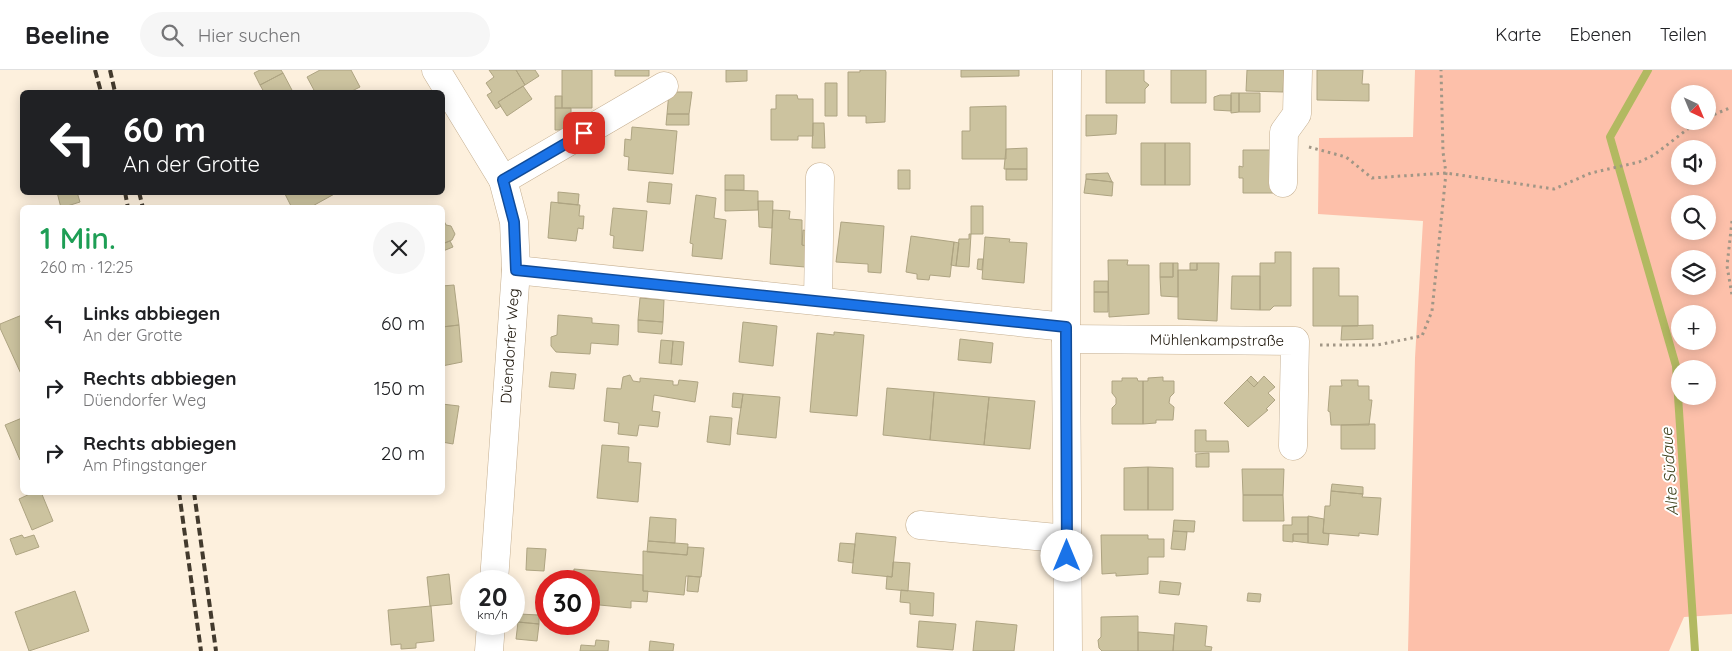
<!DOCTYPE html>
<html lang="de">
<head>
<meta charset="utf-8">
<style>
  body { margin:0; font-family:Quicksand,sans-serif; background:#f6f6f6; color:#202124; height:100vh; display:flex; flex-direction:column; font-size:19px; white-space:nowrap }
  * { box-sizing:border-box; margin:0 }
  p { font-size:16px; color:#757577 }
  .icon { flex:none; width:28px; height:28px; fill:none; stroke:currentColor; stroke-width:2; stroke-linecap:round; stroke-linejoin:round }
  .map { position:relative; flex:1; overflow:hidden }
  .sheet { position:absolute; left:20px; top:135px; width:425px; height:290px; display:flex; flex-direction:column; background:#fff; border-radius:8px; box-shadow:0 2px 12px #0003 }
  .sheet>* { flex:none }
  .top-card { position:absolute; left:20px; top:20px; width:425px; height:105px; border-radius:8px; box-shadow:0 2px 12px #0003; background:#202124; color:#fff; overflow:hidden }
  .needle { width:32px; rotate:136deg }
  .tools { position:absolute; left:1671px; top:15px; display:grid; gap:10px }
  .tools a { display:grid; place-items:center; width:45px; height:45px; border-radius:50%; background:#fff; box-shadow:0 2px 12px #0003; font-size:25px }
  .speed { position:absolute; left:460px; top:500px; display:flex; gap:10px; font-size:25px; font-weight:700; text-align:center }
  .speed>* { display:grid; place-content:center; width:65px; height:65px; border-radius:50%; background:#fff; box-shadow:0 2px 12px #0003; line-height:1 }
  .speed small { font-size:12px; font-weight:400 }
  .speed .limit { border:8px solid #d22; background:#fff; color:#111 }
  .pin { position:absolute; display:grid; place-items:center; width:42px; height:42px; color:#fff; margin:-21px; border-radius:10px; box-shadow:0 2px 8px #0006 }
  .me { position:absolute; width:55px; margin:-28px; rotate:0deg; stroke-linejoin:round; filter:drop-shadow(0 0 4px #0008) }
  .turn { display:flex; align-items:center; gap:18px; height:105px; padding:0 20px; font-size:22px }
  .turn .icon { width:65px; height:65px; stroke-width:2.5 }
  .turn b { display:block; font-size:35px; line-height:42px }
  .round { display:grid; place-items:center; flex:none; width:52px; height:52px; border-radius:26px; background:#f6f6f6 }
  .head { display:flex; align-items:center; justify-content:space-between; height:85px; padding:0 20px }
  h1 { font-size:30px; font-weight:600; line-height:38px; color:#1e9e55 }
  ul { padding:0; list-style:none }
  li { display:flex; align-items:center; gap:15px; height:65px; padding:0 20px }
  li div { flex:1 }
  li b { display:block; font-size:19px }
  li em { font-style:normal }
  header { display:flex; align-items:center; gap:30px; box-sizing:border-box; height:70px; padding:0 25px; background:#fff; border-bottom:1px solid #e0e0e0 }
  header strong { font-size:24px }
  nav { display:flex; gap:28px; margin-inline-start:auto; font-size:18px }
  .search { width:350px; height:45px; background:#f6f6f6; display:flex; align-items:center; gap:12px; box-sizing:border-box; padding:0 18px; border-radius:28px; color:#757577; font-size:19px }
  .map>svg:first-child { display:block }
  .green { fill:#fdc0aa; fill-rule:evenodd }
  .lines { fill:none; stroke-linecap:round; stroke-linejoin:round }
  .stream { stroke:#b2b961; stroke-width:8 }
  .building { fill:#ccc39f; stroke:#aea482 }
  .minor-casing { stroke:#c5af91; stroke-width:29 }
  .path { stroke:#a19686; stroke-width:3; stroke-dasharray:2.5 4; stroke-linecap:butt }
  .minor { stroke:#fff; stroke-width:28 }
  .rail { stroke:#433a2d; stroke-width:4; stroke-dasharray:8 4; stroke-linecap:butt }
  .route-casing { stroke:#114b97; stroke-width:12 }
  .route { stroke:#1a73e8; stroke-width:9 }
  .labels { text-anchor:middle; stroke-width:4; stroke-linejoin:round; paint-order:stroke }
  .street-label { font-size:15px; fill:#1c1409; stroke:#fff }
  .water-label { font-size:16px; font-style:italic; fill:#3c3f19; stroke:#fff }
</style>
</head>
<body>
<header>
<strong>Beeline</strong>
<div class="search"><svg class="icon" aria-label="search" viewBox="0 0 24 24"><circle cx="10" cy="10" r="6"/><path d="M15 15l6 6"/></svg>Hier suchen</div>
<nav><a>Karte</a><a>Ebenen</a><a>Teilen</a></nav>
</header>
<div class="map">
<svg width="1732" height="581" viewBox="0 0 1732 581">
  <rect width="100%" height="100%" fill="#fdf0dd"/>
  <path class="green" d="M1415 0H1732V544L1684 547 1669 581H1408L1415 288 1423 151 1318 144 1319 68 1413 67ZM1680 24H1708V51H1680ZM1680 79H1708V106H1680ZM1680 134H1708V161H1680ZM1680 189H1708V216H1680ZM1680 244H1708V271H1680ZM1680 299H1708V326H1680Z"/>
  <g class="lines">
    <path class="stream" d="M1648 0 1610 67 1676 296 1695 581"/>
  </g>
  <path class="building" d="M260 0H281L283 3 260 15 254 3Z
    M320 0H351L360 17 350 22H315L307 7Z
    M489 0H516L525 15 498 32 501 36 496 39 487 25 492 22 486 13 494 7Z
    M516 0H535L539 6 525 15Z
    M562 0H592V38H562Z
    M615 0H649V6H615Z
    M726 0H747V11L726 12Z
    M860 0H885L886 2 885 52 866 53V46H848V2H860Z
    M961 0H1019V6L961 7Z
    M1106 0H1144V11L1149 15 1145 19V33H1106Z
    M1171 0H1206V33H1171Z
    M1247 0H1284L1283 22 1246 21Z
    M1317 0H1363L1362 14H1369V31L1317 30Z
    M283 3 293 22H264L260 15Z
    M825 13H837V46H825Z
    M523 16 532 29 507 46 498 32Z
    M669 22H692L689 44H667Z
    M1231 23H1239V42L1231 43Z
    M1239 23H1260V42H1239Z
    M776 25H797L798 29H813V66H798V70H771V39H776Z
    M1220 25H1231V41L1214 40V27Z
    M555 26H562V38H555Z
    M1006 36V89H962V61H970V37Z
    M555 38H571V60H555Z
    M667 44H689V55H666Z
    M1086 45H1117L1116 64 1086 66Z
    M813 53H824L825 78H812Z
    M632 57 677 61 673 104 628 100 629 87 624 86 625 69 631 70Z
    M1141 73H1165V115H1141Z
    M1165 73H1190V115H1165Z
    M1027 78V99H1004L1006 79Z
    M1243 80H1275L1274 123H1243V108H1239V96L1243 97Z
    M1006 99H1027V110H1006Z
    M898 100H910V119H898Z
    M1108 103 1112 112 1086 109V104Z
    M725 105H744V120H725Z
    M1086 109 1113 112 1112 126 1084 123Z
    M649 112 672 114 670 134 647 132Z
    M725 120 758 121V140L725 141Z
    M57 122H77L80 132 61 138Z
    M284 122H338L309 138H292Z
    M558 122 579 124 578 135 558 133Z
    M696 125 716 128 714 148 726 150 722 189 692 186 693 174 690 173Z
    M758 131H773L772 158 759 157Z
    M551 132 580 135 579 146H584L583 159 578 158 576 171 548 168Z
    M971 136H983V164H971Z
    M613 138 647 141 643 181 613 178 614 166 610 165Z
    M773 140 790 141 789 149 802 150V175L807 176 805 197 770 194Z
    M442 147 446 155 451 156 455 164 452 170 442 174Z
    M841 152 884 156 881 203 868 202V194L836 192Z
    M803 160 808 161 806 176 802 175Z
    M969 164H971L969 197 956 196 959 169H969Z
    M911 166 954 172 950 207 930 205 929 210 917 209V204L906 202Z
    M985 167 1010 169 1009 172 1027 173 1024 213 982 209Z
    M450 171 453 177 443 181 442 174Z
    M954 172 959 173 956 196 951 195Z
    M1275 182H1291V236H1274L1270 240H1260V193H1275Z
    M978 189H983L982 200 977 199Z
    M1108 190H1128L1127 195H1149V244L1109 247Z
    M1160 193H1173V207H1160Z
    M1173 193H1178V227L1161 226 1160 207H1173Z
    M1190 193H1197V200H1190Z
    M1197 193H1219L1217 251 1178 249V200H1197Z
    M1313 198H1339V226H1358V256H1313Z
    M1232 206H1260V240L1231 239Z
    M1094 211H1108V222H1094Z
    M454 215 459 255 442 257V216Z
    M1094 222H1108V242H1094Z
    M640 228 664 230 663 252 638 250Z
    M22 245V306L0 258V254Z
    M558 245 592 248V253L619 255 618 275 591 273 590 284 556 282 551 276V267L557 265Z
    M638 250 663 252 662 264 638 262Z
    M743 252 777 256 773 296 739 292Z
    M459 255 462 292 442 296V257Z
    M1373 255V269L1341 270 1342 256Z
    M834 262 864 265 857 346 810 342 817 263 834 265Z
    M960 269 993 273 991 293 958 290Z
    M661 270 673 271 671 294 659 293Z
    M673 271 684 272 682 295 671 294Z
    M551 302 576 304 574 319 549 317Z
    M630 305 633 311 640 312V308L673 311V315H678L679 310 698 312 695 332 654 325 652 341 660 342 658 357 639 355 637 366 618 364 619 353 604 351 607 318 621 319 623 307Z
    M1251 306 1258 313 1254 317 1247 310Z
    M1264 306 1275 317 1268 323 1275 330 1266 339 1268 340 1248 357 1224 333 1247 310 1254 317Z
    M1163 307V311H1174V323L1170 327 1169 333 1174 337 1173 350H1156V353L1143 354V311H1148V308Z
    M1122 308H1137L1138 311H1143V354H1112V338L1116 334V328L1112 323V311H1122Z
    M1341 310H1358V316H1369V330H1372L1369 355H1331L1330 342 1328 341 1330 316H1342Z
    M887 318 934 322 930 370 883 365Z
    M934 322 989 327 984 375 930 370Z
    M733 323 743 324 741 338 732 337Z
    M743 324 780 327 776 368 737 364Z
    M989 327 1035 331 1030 379 984 375Z
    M442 334 459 336 453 374 442 372Z
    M710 346 732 348 730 375 707 372Z
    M22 348V388L20 390 5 355Z
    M1369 354H1375V379H1341V355Z
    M1195 360H1206V371H1228L1229 382H1195Z
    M602 375 629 377 628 392 641 393 638 432 597 428Z
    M1209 383V397H1196V384Z
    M1148 397V440H1124V398Z
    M1148 397 1173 398V440H1148Z
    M1242 399H1284L1283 425H1243Z
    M1332 414 1363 417V424L1331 421Z
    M1331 421 1363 424 1362 427 1381 428 1378 465 1359 463V466L1323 463 1325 436H1330Z
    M34 422H41L53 451 32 460 19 429Z
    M1243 425H1283L1284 451H1243Z
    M1308 446 1324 449 1323 463 1329 464 1328 475 1308 473Z
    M650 447 676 449 675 473 648 471Z
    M1292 447H1308V464H1293V472L1283 471V455H1292Z
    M1174 450 1195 451 1194 462 1173 461Z
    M1173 461 1187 462 1185 480 1171 479Z
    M856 463 896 467 892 507 852 503Z
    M1293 464H1308V473L1293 471Z
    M22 465 24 468 34 465 39 477 16 485 10 469Z
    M1101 465H1148V469H1164V487H1148V504L1116 506V503L1102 504Z
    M648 471 688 474 687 485 647 482Z
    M840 473 855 474 853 493 838 491Z
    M688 477 704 478 701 507 686 506 684 525 643 521V481L687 485Z
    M527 478 546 479 544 501 526 500Z
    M893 492 910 493 908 521 886 519 887 506 892 507Z
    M574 499 643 505V521H648L647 532 631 531V538L589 534V511H573Z
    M449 504 452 534 430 536 427 507Z
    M688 506 700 507 698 522 687 521Z
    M1160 511 1181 513 1179 525 1159 523Z
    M901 520 934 523 933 546 910 544V533L900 532Z
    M75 521 89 561 29 581 15 542Z
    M1248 523 1261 524 1260 532 1247 531Z
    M431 536 434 571 416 573V578L401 579V574L391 575 388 540Z
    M519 544 539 545V554L518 552Z
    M1138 546V581H1102L1099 578 1098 570 1101 567V547Z
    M919 551 956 554 953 580 917 577Z
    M976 551 1017 555 1014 581H973Z
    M518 552 539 554 537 571 516 569Z
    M1175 553 1207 556 1205 576 1212 577 1211 581H1173Z
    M1138 562 1174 565 1173 581H1138Z
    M596 570 609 571 608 581H580L581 575 595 576Z
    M650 571 674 574 673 581H649Z"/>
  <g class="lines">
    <defs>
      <g id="minor">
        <path d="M436 0 503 110 514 152 516 200 494 511"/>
        <path d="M1067 0 1066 269 1068 581"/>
        <path d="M503 110 664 16"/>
        <path d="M1283 113 1284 62 1297 44 1298 0"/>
        <path d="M516 200 1066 257"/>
        <path d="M818 231 820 107"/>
        <path id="s1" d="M1066 269 1295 271 1293 376"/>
        <path d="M920 455 1067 469"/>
        <path d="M489 581 491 554"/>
      </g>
    </defs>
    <use href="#minor" class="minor-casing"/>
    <path class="path" d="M1708 47 1732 37
      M1309 77 1346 87 1372 108 1446 103 1554 119 1591 103 1639 92 1654 85 1698 51
      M1732 151 1727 196 1732 225
      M1320 275H1377L1422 266 1432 241 1446 103 1443 82 1441 0"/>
    <use href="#minor" class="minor"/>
    <path class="rail" d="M95 0 101 22
      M110 0 115 22
      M125 122 128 138
      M139 122 143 138
      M179 422 201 581
      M194 422 216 581"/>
  </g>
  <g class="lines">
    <defs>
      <path id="route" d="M584 63 503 110 514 152 516 200 1066 257 1067 486"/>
    </defs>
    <use href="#route" class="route-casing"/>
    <use href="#route" class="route"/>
  </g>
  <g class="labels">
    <g class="street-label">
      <text dy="5" stroke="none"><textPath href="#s1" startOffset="151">Mühlenkampstraße</textPath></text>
      <text transform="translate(510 276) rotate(-86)" y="5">Düendorfer Weg</text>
    </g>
    <g class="water-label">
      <text transform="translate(1669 402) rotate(-94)" y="6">Alte Südaue</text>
    </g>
  </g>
</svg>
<div class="tools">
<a><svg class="needle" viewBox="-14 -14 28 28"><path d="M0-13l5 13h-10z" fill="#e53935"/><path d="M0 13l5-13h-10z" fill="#757577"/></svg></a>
<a><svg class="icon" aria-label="sound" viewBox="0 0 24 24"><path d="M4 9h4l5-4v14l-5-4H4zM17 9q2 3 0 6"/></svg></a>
<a><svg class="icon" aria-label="search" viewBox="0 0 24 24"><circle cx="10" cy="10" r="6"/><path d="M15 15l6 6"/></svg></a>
<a><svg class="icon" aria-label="layers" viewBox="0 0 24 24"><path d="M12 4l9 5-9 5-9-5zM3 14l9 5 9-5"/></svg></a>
<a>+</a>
<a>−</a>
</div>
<div class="speed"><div>20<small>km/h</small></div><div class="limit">30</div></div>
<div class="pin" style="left:584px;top:63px;background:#d93025"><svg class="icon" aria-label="arrive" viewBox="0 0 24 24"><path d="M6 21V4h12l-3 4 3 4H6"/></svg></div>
<svg class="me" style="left:1067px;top:486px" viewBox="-20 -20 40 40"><circle r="19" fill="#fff"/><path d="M0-13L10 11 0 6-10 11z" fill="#1a73e8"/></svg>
<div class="top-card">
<div class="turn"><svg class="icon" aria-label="left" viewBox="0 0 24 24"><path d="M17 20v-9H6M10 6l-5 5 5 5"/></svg><div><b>60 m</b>An der Grotte</div></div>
</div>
<section class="sheet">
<div class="head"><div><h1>1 Min.</h1><p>260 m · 12:25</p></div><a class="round"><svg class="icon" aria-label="close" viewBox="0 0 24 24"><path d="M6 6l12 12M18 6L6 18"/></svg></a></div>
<ul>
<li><svg class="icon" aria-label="left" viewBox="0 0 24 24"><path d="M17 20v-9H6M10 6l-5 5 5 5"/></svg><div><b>Links abbiegen</b><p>An der Grotte</p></div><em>60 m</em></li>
<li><svg class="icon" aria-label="right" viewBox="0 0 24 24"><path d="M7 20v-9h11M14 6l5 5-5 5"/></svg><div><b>Rechts abbiegen</b><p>Düendorfer Weg</p></div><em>150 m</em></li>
<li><svg class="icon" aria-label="right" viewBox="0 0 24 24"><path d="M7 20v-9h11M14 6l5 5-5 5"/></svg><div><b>Rechts abbiegen</b><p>Am Pfingstanger</p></div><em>20 m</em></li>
</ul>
</section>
</div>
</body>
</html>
